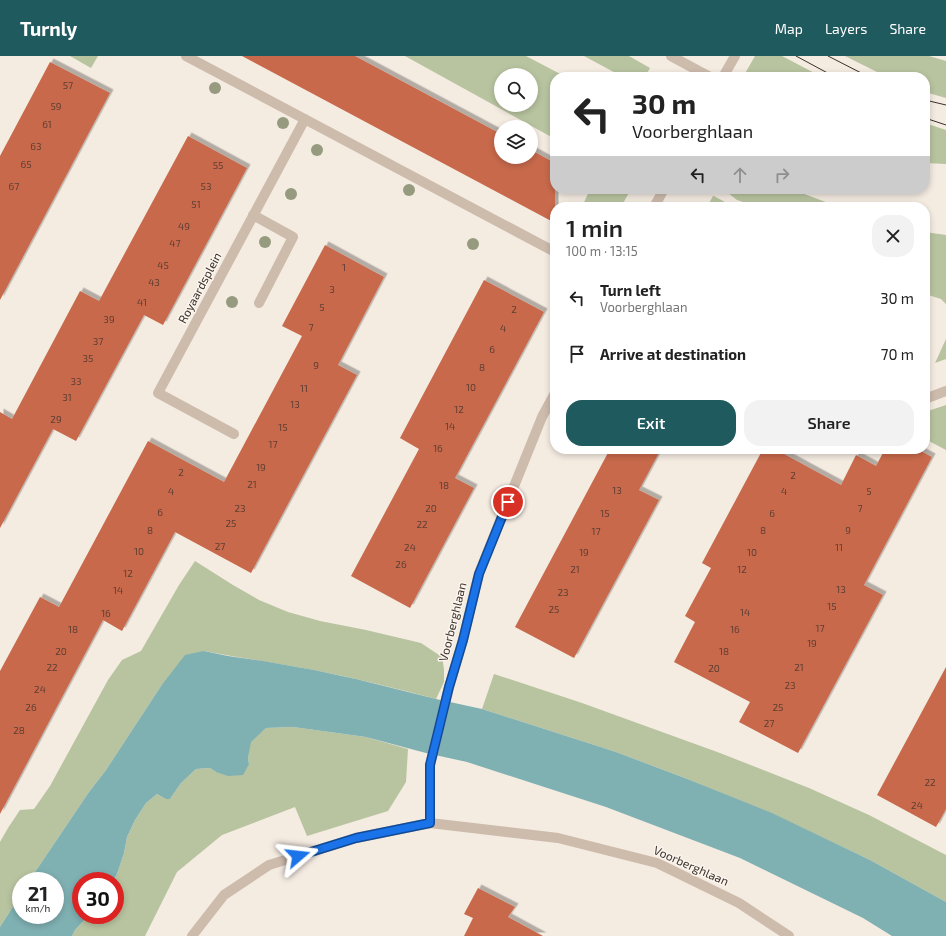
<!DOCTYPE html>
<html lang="en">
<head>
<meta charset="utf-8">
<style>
  body { margin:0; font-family:"Exo 2",sans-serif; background:#f2f2f2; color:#222; height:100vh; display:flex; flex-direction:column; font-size:15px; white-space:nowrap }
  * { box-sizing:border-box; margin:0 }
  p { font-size:13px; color:#767676 }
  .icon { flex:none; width:22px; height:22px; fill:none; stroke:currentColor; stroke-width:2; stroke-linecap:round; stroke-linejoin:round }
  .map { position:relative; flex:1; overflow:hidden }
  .sheet { position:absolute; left:550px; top:146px; width:380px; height:252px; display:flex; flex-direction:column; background:#fff; border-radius:16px; box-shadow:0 2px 6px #0003 }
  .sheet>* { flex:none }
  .hud { position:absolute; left:550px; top:16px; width:380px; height:122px; border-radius:16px; box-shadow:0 2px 6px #0003; background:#fff; color:#222; overflow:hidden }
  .controls { position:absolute; left:494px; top:12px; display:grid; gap:8px }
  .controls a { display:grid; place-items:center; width:44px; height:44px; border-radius:50%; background:#fff; box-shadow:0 2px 6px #0003; font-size:20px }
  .speed { position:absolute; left:12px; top:816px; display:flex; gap:8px; font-size:20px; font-weight:700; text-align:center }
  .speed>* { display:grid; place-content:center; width:52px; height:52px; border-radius:50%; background:#fff; box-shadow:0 2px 6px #0003; line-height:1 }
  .speed small { font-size:10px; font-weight:400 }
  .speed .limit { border:6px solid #d22; background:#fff; color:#111 }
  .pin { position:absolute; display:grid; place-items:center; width:34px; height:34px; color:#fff; margin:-17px; border:2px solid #fff; border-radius:50%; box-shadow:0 1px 4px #0007 }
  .me { position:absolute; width:44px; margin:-22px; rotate:73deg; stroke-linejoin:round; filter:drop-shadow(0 0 3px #0008) }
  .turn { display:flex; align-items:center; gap:14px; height:84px; padding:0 16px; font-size:18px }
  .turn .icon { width:52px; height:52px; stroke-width:2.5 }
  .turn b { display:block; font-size:28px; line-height:34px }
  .lanes { display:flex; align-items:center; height:38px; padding:0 16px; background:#0003; justify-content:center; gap:20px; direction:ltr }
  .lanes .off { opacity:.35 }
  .round { display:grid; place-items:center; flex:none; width:42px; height:42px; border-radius:16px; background:#f2f2f2 }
  .head { display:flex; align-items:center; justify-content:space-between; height:68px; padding:0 16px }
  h1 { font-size:24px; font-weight:600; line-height:30px }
  .button { display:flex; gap:8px; margin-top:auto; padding:8px 16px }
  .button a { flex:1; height:46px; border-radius:16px; background:#1f5a5e; color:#fff; font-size:16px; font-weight:600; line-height:46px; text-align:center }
  .button a+a { background:#f2f2f2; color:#222 }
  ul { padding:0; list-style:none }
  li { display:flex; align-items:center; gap:12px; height:56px; padding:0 16px }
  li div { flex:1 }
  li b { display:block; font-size:15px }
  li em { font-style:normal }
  header { display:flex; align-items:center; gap:24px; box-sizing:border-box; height:56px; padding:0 20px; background:#1f5a5e; color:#fff }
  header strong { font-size:19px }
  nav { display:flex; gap:22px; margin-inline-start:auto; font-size:14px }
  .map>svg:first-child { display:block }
  .green { fill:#b8c4a0; fill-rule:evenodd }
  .water { fill:#7fb0b2 }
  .building { fill:#c8694b; filter:url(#shadow) }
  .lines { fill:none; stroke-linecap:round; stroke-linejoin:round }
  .minor { stroke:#cdbbac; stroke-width:10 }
  .tram { stroke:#3b302b; stroke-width:1 }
  .tree { fill:#969b7f }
  .route-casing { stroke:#114b97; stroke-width:10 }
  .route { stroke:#1a73e8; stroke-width:7 }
  .labels { text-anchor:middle; stroke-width:3; stroke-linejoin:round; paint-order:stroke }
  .number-label { font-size:10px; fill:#5e3e33 }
  .street-label { font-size:12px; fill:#3b302b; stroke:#fbf5ee }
</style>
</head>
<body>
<header>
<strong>Turnly</strong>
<nav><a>Map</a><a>Layers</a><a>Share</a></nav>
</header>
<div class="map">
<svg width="946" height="880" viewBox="0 0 946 880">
  <defs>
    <filter id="shadow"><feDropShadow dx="3.5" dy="-3.5" stdDeviation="0" flood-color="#0004"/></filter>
  </defs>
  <rect width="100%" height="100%" fill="#f4ebe1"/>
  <path class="green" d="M70 0H98L91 12Z
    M405 0H526L566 21H555V83ZM501 19H531V49H501Z
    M584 0H629L650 12 645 21H623Z
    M755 0H782L822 21H743Z
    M845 0H929L946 5V42L925 36V21H887Z
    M925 67 946 74V108L925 107Z
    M590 133H631L621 151H582Z
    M723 133H791L839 151H759L737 144Z
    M713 140H714L734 151H707Z
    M925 176 946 179V248L941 243 925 238Z
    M946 283V303L935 307Z
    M946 349V394L925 383V356Z
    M195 505 233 529 259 544 288 556 320 565 366 574 421 587 442 601 444 613V626L436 643C395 632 355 622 313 614 277 607 240 602 204 595L161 630 106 714 89 736 29 825H21V838L0 871V786L8 772 20 754 34 753 50 730 108 624 122 604 141 595 179 529Z
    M494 618 582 647 720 697 809 732 869 759 946 799V846L870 804 771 757 690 724 616 696 482 653Z
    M293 671 366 681 408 693 406 726 388 755 307 780 295 751 222 779 177 816 145 880H72L75 874 89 859H115V825H113L117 818 124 797 127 781 135 764 146 747 157 738 166 743H170L181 727 196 713 210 712 216 716 249 708 248 702 250 686 266 672Z"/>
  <path class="water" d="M204 595 228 600 263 605 314 614 356 623 436 643 482 653 616 696 690 724 772 757 870 804 946 846V880H892L863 862 740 802 606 751 467 706 426 697 366 681 293 671 266 672 251 686 248 702 249 708 243 719 228 720 216 716 210 712 196 713 181 727 170 743H166L157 738 146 747 135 764 127 781 124 797 117 818 113 825H81V859H89L75 874 72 880H0V871L21 838V859H55V825H29L89 736 106 714 161 630 185 599Z"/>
  <path class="building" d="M242 0H355L501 78V101H531V94L555 107V167Z
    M50 6 110 37 0 244V100Z
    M188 80 247 112 163 269 144 259 76 385 53 373 0 472V356L12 363 80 235 99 245Z
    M325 189 384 221 338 309 357 319 251 517 175 476 122 575 103 564 0 758V615L40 541 59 551 148 385 224 426 302 280 282 270Z
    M484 224 544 256 455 422 474 432 410 552 351 520 419 393 400 382Z
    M610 393H661L639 434 659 444 574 602 515 571Z
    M763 393H775L841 429 856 399 876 410 885 393H917L932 401 864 529 883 539 798 697 739 666 750 646 674 606 695 566 685 560 711 512 702 507Z
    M946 611V753L936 771 877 739Z
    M478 832 515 851 508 861 543 880H464L473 862 464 858Z"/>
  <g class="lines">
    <path class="minor" d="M186 0 555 196
      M671 0 710 21
      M723 21 735 0
      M654 151 664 133
      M253 159 293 181 259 247
      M925 343 946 335
      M234 378 158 337 305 63
      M430 767V709L449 631 463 584 479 517 542 361 555 337
      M192 880 224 839 269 809 356 782 430 767 558 782 657 807 739 847 789 880"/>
    <path class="tram" d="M796 0 835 21
      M828 0 869 21
      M925 44 946 49
      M925 62 946 69"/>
  </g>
  <g class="tree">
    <circle cx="215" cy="32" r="6"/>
    <circle cx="283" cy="67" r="6"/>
    <circle cx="317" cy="94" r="6"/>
    <circle cx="409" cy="134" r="6"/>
    <circle cx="291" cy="138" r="6"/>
    <circle cx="265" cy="186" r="6"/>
    <circle cx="473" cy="188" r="6"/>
    <circle cx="232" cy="246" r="6"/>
  </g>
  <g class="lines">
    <defs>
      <path id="route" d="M298 800 356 782 430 767V709L449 631 463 584 479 518 508 446"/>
    </defs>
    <use href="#route" class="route-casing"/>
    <use href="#route" class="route"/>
  </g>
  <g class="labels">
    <g class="number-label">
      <text x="68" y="33">57</text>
      <text x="56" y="54">59</text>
      <text x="47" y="72">61</text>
      <text x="36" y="94">63</text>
      <text x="26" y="112">65</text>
      <text x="218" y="113">55</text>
      <text x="14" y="134">67</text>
      <text x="206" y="134">53</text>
      <text x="196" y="152">51</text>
      <text x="184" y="174">49</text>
      <text x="175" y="191">47</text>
      <text x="163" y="213">45</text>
      <text x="344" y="215">1</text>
      <text x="154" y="230">43</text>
      <text x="332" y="237">3</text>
      <text x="142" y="250">41</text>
      <text x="322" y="255">5</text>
      <text x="514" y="257">2</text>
      <text x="109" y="267">39</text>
      <text x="311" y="275">7</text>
      <text x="503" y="276">4</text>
      <text x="98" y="289">37</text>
      <text x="492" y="297">6</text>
      <text x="88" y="306">35</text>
      <text x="316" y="313">9</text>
      <text x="482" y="315">8</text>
      <text x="76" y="329">33</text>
      <text x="471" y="335">10</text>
      <text x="304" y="336">11</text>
      <text x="67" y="345">31</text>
      <text x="295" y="352">13</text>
      <text x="459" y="357">12</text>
      <text x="56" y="367">29</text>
      <text x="450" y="374">14</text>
      <text x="283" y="375">15</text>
      <text x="273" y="392">17</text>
      <text x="438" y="396">16</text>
      <text x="261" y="415">19</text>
      <text x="181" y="420">2</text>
      <text x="793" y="423">2</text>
      <text x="252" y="432">21</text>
      <text x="444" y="433">18</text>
      <text x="617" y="438">13</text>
      <text x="171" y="439">4</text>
      <text x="784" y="439">4</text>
      <text x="869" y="439">5</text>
      <text x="240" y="456">23</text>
      <text x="431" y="456">20</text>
      <text x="860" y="456">7</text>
      <text x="160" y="460">6</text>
      <text x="605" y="461">15</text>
      <text x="772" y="461">6</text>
      <text x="231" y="471">25</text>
      <text x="422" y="472">22</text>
      <text x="150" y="478">8</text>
      <text x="763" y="478">8</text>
      <text x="848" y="478">9</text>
      <text x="596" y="479">17</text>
      <text x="220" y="494">27</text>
      <text x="410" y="495">24</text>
      <text x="839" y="495">11</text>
      <text x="139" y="499">10</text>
      <text x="584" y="500">19</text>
      <text x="752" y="500">10</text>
      <text x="401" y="512">26</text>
      <text x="575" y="517">21</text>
      <text x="742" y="517">12</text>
      <text x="128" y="521">12</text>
      <text x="841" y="537">13</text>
      <text x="118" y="538">14</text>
      <text x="563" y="540">23</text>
      <text x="832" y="554">15</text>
      <text x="554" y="557">25</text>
      <text x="745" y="560">14</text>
      <text x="106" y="561">16</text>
      <text x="820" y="576">17</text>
      <text x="73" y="577">18</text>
      <text x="735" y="577">16</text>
      <text x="812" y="591">19</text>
      <text x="61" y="599">20</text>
      <text x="724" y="599">18</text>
      <text x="52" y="615">22</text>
      <text x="799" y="615">21</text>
      <text x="714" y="616">20</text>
      <text x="790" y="633">23</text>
      <text x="40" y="637">24</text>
      <text x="31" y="655">26</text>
      <text x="778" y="655">25</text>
      <text x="769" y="671">27</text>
      <text x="19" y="678">28</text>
      <text x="930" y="730">22</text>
      <text x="917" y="753">24</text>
    </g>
    <g class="street-label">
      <text transform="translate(200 232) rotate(-62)" y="4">Royaardsplein</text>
      <text transform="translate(453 566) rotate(-76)" y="4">Voorberghlaan</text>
      <text transform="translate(691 810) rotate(24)" y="4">Voorberghlaan</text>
    </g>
  </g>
</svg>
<div class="controls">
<a><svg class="icon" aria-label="search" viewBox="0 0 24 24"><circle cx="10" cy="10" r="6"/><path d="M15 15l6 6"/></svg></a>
<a><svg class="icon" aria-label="layers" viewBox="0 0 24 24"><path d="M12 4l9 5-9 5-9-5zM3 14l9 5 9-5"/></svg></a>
</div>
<div class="speed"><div>21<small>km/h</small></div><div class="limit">30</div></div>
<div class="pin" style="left:508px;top:446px;background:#d93025"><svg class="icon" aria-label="arrive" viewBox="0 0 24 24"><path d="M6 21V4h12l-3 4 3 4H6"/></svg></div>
<svg class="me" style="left:298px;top:800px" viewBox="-20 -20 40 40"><path d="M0-17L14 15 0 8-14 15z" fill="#1a73e8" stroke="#fff" stroke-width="4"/></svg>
<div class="hud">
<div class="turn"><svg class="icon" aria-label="left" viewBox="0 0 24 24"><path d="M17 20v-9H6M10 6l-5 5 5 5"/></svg><div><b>30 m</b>Voorberghlaan</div></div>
<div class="lanes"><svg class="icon" aria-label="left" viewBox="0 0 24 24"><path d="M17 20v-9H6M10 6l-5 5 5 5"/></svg><svg class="icon off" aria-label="ahead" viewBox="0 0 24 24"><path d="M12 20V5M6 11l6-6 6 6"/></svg><svg class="icon off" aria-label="right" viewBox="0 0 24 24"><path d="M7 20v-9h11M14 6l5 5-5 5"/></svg></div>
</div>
<section class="sheet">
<div class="head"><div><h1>1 min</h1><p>100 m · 13:15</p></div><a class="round"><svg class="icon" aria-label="close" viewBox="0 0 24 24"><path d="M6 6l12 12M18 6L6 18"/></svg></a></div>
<ul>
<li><svg class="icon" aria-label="left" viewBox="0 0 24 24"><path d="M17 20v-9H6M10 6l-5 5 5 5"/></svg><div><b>Turn left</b><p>Voorberghlaan</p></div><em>30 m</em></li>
<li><svg class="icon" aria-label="arrive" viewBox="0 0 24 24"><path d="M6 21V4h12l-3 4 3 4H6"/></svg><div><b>Arrive at destination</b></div><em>70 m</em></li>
</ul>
<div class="button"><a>Exit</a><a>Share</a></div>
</section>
</div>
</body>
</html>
